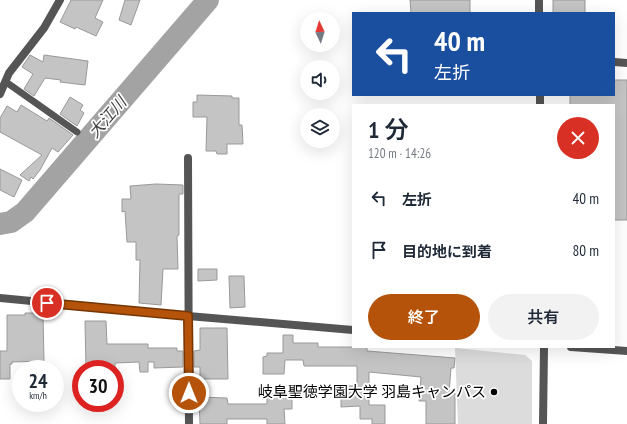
<!DOCTYPE html>
<html lang="ja">
<head>
<meta charset="utf-8">
<style>
  body { margin:0; font-family:"PT Sans Narrow","Noto Sans JP",sans-serif; background:#f2f2f3; color:#1f2937; height:100vh; display:flex; flex-direction:column; font-size:15px; white-space:nowrap }
  * { box-sizing:border-box; margin:0 }
  p { font-size:13px; color:#747a83 }
  .icon { flex:none; width:22px; height:22px; fill:none; stroke:currentColor; stroke-width:2; stroke-linecap:round; stroke-linejoin:round }
  .map { position:relative; flex:1; overflow:hidden }
  .side { position:absolute; left:352px; top:104px; width:263px; height:244px; display:flex; flex-direction:column; background:#fff; border-radius:0px; box-shadow:0 4px 16px #0002 }
  .side>* { flex:none }
  .hud { position:absolute; left:352px; top:12px; width:263px; height:84px; border-radius:0px; box-shadow:0 4px 16px #0002; background:#1a4fa0; color:#fff; overflow:hidden }
  .needle { width:26px; rotate:356deg }
  .buttons { position:absolute; left:300px; top:12px; display:grid; gap:8px }
  .buttons a { display:grid; place-items:center; width:40px; height:40px; border-radius:50%; background:#fff; box-shadow:0 4px 16px #0002; font-size:20px }
  .speed { position:absolute; left:12px; top:360px; display:flex; gap:8px; font-size:20px; font-weight:700; text-align:center }
  .speed>* { display:grid; place-content:center; width:52px; height:52px; border-radius:50%; background:#fff; box-shadow:0 4px 16px #0002; line-height:1 }
  .speed small { font-size:10px; font-weight:400 }
  .speed .limit { border:6px solid #d22; background:#fff; color:#111 }
  .pin { position:absolute; display:grid; place-items:center; width:34px; height:34px; color:#fff; margin:-17px; border:2px solid #fff; border-radius:50%; box-shadow:0 1px 4px #0007 }
  .me { position:absolute; width:44px; margin:-22px; rotate:0deg; stroke-linejoin:round; filter:drop-shadow(0 0 3px #0008) }
  .turn { display:flex; align-items:center; gap:14px; height:84px; padding:0 16px; font-size:18px }
  .turn .icon { width:52px; height:52px; stroke-width:2.5 }
  .turn b { display:block; font-size:28px; line-height:34px }
  .round { display:grid; place-items:center; flex:none; width:42px; height:42px; border-radius:21px; background:#f2f2f3 }
  .summary { display:flex; align-items:center; justify-content:space-between; height:68px; padding:0 16px }
  h1 { font-size:24px; font-weight:600; line-height:30px }
  .button { display:flex; gap:8px; margin-top:auto; padding:8px 16px }
  .button a { flex:1; height:46px; border-radius:24px; background:#b45309; color:#fff; font-size:16px; font-weight:600; line-height:46px; text-align:center }
  .button a+a { background:#f2f2f3; color:#1f2937 }
  ul { padding:0; list-style:none }
  li { display:flex; align-items:center; gap:12px; height:52px; padding:0 16px }
  li div { flex:1 }
  li b { display:block; font-size:15px }
  li em { font-style:normal }
  .map>svg:first-child { display:block }
  .green { fill:#dcdcdc }
  .lines { fill:none; stroke-linecap:round; stroke-linejoin:round }
  .river { stroke:#a3a3a3; stroke-width:22 }
  .building { fill:#c4c4c4; stroke:#999 }
  .service { stroke:#555; stroke-width:7 }
  .minor { stroke:#555; stroke-width:8 }
  .tertiary { stroke:#555; stroke-width:8 }
  .route-casing { stroke:#753606; stroke-width:10 }
  .route { stroke:#b45309; stroke-width:7 }
  .poi-dot { fill:#000; stroke:#fff; stroke-width:1.5 }
  .labels { text-anchor:middle; stroke-width:3.5; stroke-linejoin:round; paint-order:stroke }
  .poi-label { font-size:15px; fill:#000; stroke:#fff; text-anchor:end }
  .water-label { font-size:16px; font-style:italic; fill:#444; stroke:#fff }
</style>
</head>
<body>
<div class="map">
<svg width="627" height="424" viewBox="0 0 627 424">
  <rect width="100%" height="100%" fill="#fff"/>
  <path class="green" d="M455 348 525 355 532 361V424H458Z"/>
  <g class="lines">
    <path class="river" d="M0 224 11 222 25 212 208 0"/>
  </g>
  <path class="building" d="M71 0H103L95 18 103 22 96 36 76 27 75 29 60 22Z
    M125 0H140L131 25 119 20Z
    M410 0H470V13H411Z
    M553 0H585V13H553Z
    M30 55 43 62 44 55 88 61 85 85 60 82 61 80 45 78 34 96 24 89 33 74 22 67Z
    M614 80H627V220H614V105H570V95H614Z
    M197 95 232 96V98H239V125H242L243 144H227V154H217L216 151H206L207 117H193V102H197Z
    M70 97 83 105 80 110 84 113 77 126 60 114Z
    M21 105 47 121 49 118 73 135 58 152 52 148 40 170 33 179 31 177 29 181 20 175 42 155 0 132V118L7 106 17 112Z
    M0 169 22 180 14 197 0 190Z
    M156 184 183 185V194H179V235L177 236 178 269H163L161 305 139 303 140 260H136V242H127L125 211 122 212V199H131L130 186Z
    M198 269H217V280L198 281Z
    M229 276H244L245 307 230 308Z
    M25 313H36V315H43L44 361 12 362V364H10V379H0V351H7V315H25Z
    M85 321H106L107 344H148V348H177V351H183V367L154 368V362H148V372H140L139 362 115 363V369H86Z
    M200 328H227L228 379H200V367H194V351L200 350Z
    M283 335H293V343H318V347H367V351L455 358 454 368H451L449 393H455V424H426V401H419L421 377 369 372V405H385V424H372V419H360V406L341 407V386H357V366H304L303 360H285L284 374H263V357L267 356V353H283Z
    M292 392V409H284L285 424H267V419H227V424H200L199 397 227 398 228 404H267V394Z"/>
  <g class="lines">
    <path class="service" d="M6 82 77 132"/>
    <path class="minor" d="M614 62 627 63
      M0 94 9 73 44 28 60 0
      M188 158 189 424
      M543 424 544 347"/>
    <path class="tertiary" d="M539 0V13
      M540 95V105
      M0 298 188 316 353 330
      M571 347 627 351"/>
  </g>
  <g class="lines">
    <defs>
      <path id="route" d="M47 303 188 316 189 393"/>
    </defs>
    <use href="#route" class="route-casing"/>
    <use href="#route" class="route"/>
  </g>
  <circle class="poi-dot" cx="494" cy="392" r="4"/>
  <g class="labels">
    <g class="poi-label">
      <text x="486" y="397">岐阜聖徳学園大学 羽島キャンパス</text>
    </g>
    <g class="water-label">
      <text transform="translate(107 117) rotate(-49)" y="6">大江川</text>
    </g>
  </g>
</svg>
<div class="buttons">
<a><svg class="needle" viewBox="-14 -14 28 28"><path d="M0-13l5 13h-10z" fill="#e53935"/><path d="M0 13l5-13h-10z" fill="#747a83"/></svg></a>
<a><svg class="icon" aria-label="sound" viewBox="0 0 24 24"><path d="M4 9h4l5-4v14l-5-4H4zM17 9q2 3 0 6"/></svg></a>
<a><svg class="icon" aria-label="layers" viewBox="0 0 24 24"><path d="M12 4l9 5-9 5-9-5zM3 14l9 5 9-5"/></svg></a>
</div>
<div class="speed"><div>24<small>km/h</small></div><div class="limit">30</div></div>
<div class="pin" style="left:47px;top:303px;background:#d93025"><svg class="icon" aria-label="arrive" viewBox="0 0 24 24"><path d="M6 21V4h12l-3 4 3 4H6"/></svg></div>
<svg class="me" style="left:189px;top:393px" viewBox="-20 -20 40 40"><circle r="17" fill="#b45309" stroke="#fff" stroke-width="3"/><path d="M0-11L8 9 0 5-8 9z" fill="#fff"/></svg>
<div class="hud">
<div class="turn"><svg class="icon" aria-label="left" viewBox="0 0 24 24"><path d="M17 20v-9H6M10 6l-5 5 5 5"/></svg><div><b>40 m</b>左折</div></div>
</div>
<section class="side">
<div class="summary"><div><h1>1 分</h1><p>120 m · 14:26</p></div><a class="round" style="background:#d93025;color:#fff"><svg class="icon" aria-label="close" viewBox="0 0 24 24"><path d="M6 6l12 12M18 6L6 18"/></svg></a></div>
<ul>
<li><svg class="icon" aria-label="left" viewBox="0 0 24 24"><path d="M17 20v-9H6M10 6l-5 5 5 5"/></svg><div><b>左折</b></div><em>40 m</em></li>
<li><svg class="icon" aria-label="arrive" viewBox="0 0 24 24"><path d="M6 21V4h12l-3 4 3 4H6"/></svg><div><b>目的地に到着</b></div><em>80 m</em></li>
</ul>
<div class="button"><a>終了</a><a>共有</a></div>
</section>
</div>
</body>
</html>
